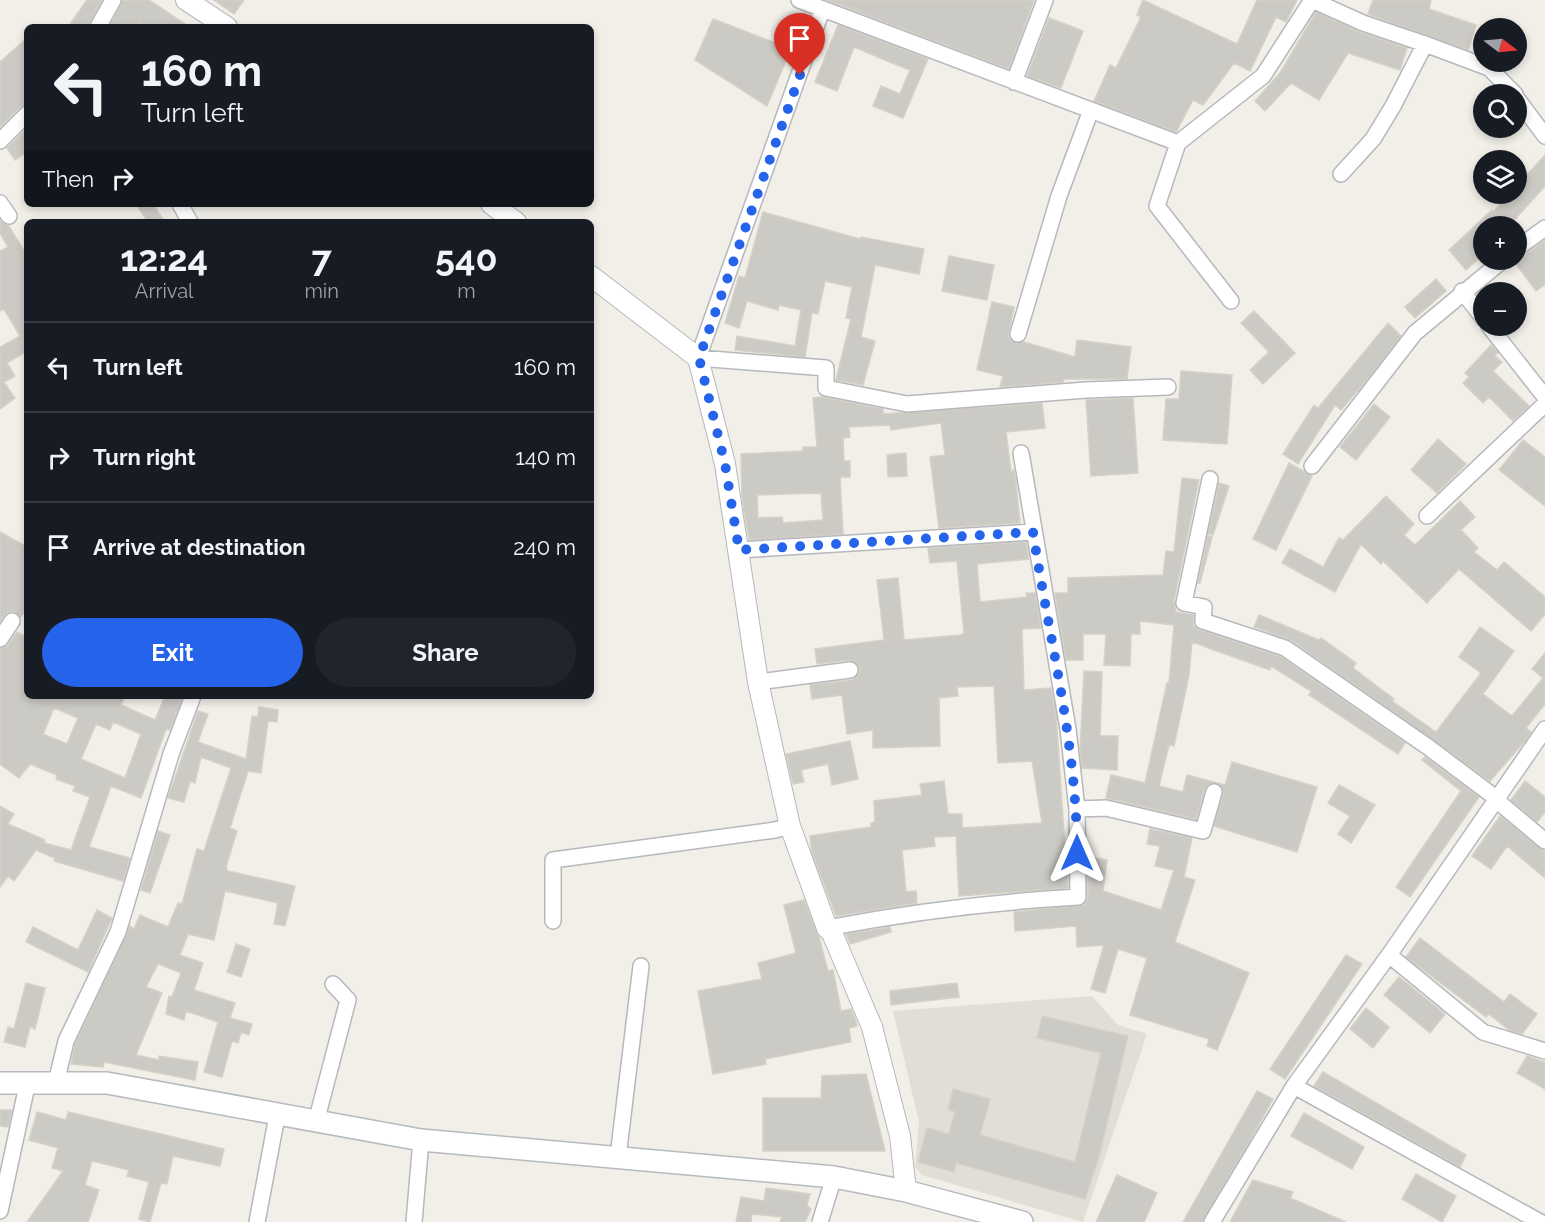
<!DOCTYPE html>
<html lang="en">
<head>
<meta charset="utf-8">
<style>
  body { margin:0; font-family:Raleway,sans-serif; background:#20242c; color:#f1f3f6; height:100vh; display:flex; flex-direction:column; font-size:22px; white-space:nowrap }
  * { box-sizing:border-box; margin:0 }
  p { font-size:20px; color:#9ea1a6 }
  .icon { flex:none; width:33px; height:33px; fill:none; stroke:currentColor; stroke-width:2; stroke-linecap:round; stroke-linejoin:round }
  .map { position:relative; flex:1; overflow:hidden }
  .sheet { position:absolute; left:24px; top:219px; width:570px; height:480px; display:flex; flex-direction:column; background:#171b24; border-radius:9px; box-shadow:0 3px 9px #0003 }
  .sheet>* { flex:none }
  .banner { position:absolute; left:24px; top:24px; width:570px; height:183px; border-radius:9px; box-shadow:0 3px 9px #0003; background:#171b24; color:#f1f3f6; overflow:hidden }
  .needle { width:39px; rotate:106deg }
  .fabs { position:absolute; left:1473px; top:18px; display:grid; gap:12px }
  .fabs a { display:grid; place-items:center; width:54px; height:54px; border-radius:50%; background:#171b24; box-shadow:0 3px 9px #0003; font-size:30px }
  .pin { position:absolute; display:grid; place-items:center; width:51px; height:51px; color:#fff; margin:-62px -26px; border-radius:50% 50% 50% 0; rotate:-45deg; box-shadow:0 0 6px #0007 }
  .pin .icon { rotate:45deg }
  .me { position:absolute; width:66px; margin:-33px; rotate:0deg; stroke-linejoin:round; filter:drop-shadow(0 0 4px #0008) }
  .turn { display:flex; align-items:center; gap:21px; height:126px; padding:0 18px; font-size:27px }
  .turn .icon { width:78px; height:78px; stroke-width:2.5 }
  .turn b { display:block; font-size:42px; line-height:51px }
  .then { display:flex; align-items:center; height:57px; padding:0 18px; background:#0003; gap:12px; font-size:22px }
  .eta { display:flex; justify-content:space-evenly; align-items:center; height:102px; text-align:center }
  .eta b { font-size:36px; font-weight:700; line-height:42px }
  .button { display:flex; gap:12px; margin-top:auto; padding:12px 18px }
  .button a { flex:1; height:69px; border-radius:36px; background:#2563eb; color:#fff; font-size:24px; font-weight:700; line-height:69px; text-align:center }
  .button a+a { background:#20242c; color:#f1f3f6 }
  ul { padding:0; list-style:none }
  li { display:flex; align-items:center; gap:18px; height:90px; padding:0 18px; border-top:2px solid #363941 }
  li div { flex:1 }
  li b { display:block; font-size:22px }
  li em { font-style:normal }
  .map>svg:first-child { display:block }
  .education { fill:#e1ded6 }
  .building { fill:#cccac5; stroke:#d6d1c6; stroke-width:1.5; fill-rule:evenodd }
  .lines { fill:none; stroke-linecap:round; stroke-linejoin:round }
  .minor-casing { stroke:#b5b8bc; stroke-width:18 }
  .tertiary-casing { stroke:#b5b8bc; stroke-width:22 }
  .secondary-casing { stroke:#b6babf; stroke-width:24 }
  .minor { stroke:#fff; stroke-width:15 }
  .tertiary { stroke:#fff; stroke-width:20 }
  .secondary { stroke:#fff; stroke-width:21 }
  .route { stroke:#2563eb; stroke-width:10; stroke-dasharray:0 18 }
</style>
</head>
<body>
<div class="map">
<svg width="1545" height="1222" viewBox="0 0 1545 1222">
  <rect width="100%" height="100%" fill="#f1efe8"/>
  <path class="education" d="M1092 996 1118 1025 1147 1034 1083 1222 922 1175 915 1167 919 1122 893 1011Z"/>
  <path class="building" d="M87 0H102L88 27H68Z
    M123 0H149L190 27H148L140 22 137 27H109Z
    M214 0H244L234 14Z
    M827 0H1034L1009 69Z
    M1143 0 1237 44 1257 0H1297L1286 22 1276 17 1250 71 1234 63 1203 105 1193 100 1176 132 1094 101 1110 65 1116 68 1141 17 1137 15Z
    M1373 0H1431L1429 9 1476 25 1468 50 1368 14Z
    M1316 12 1359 32 1407 48 1400 70 1348 53 1319 100 1291 83 1265 111 1255 101 1280 73Z
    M1049 18 1083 31 1061 88 1027 76Z
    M713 19 791 49 767 106 695 60Z
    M838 25 928 59 903 118 873 106 881 86 900 94 910 70 892 63 854 47 837 91 815 82Z
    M27 38V105L20 107 0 127V62Z
    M27 128V152L15 160 7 148Z
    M1545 155V186L1509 226H1488L1484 220V254L1466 270 1449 250 1492 210 1493 212 1510 194H1516V187Z
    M136 204H153L165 222H148Z
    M763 212 860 239 861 237 924 249 919 274 875 265 861 337 875 341 863 385 836 380 851 319 846 318 852 287 825 281 818 314 812 313 805 357 735 350 737 336 795 346 801 310 779 305 778 310 747 301 739 328 725 323 739 276 745 278Z
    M0 220 9 226 26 254 23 256 27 263V351L7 363 15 376 4 382 15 398 0 409V347L20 336 4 309 0 311V251L8 247 0 233Z
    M1545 240V284L1536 291 1513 260 1522 257Z
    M949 256 994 265 987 300 942 291Z
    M1436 279 1446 291 1415 318 1405 307Z
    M992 302 1014 307 1008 337 1015 343 1024 342 1075 357 1077 340 1131 347 1127 379H1064L1063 382 1000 387 1003 376 977 370Z
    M1254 311 1295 353 1263 384 1250 370 1269 352 1241 323Z
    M1388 323 1401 336 1371 375 1341 410 1335 405 1298 464 1283 454 1314 405 1318 408Z
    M1491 345 1498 353 1494 355 1502 362 1493 371 1529 406 1513 421 1489 397 1483 403 1463 383 1469 377 1465 373Z
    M1181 371 1232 375 1227 444 1163 440 1166 399H1179Z
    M822 397 883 409V414L1042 403 1045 428 1006 432 1011 471 1014 470 1016 483 1020 523 939 528 930 457 945 455 941 423 891 430 890 425 849 427 850 437 843 438 844 461H850V477H840L843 534 749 540 742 498 741 454 803 451V447H817L813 398ZM821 493 823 520 783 523 782 517 758 518 757 495Z
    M1133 398 1138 473 1091 476 1086 400Z
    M1374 404 1390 417 1356 460 1340 447Z
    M1438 439 1466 464 1437 493 1411 470Z
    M1523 440 1545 457V506L1499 470Z
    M906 453 907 476 888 477 887 455Z
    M1289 463 1312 476 1276 550 1253 539Z
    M1182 478 1199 480 1174 601 1176 612 1194 615 1193 625 1200 630 1281 657 1405 743 1398 754 1309 695 1311 691 1271 666 1270 670 1192 642 1189 675 1174 746 1169 745 1159 786 1183 792 1187 775 1225 785 1232 762 1317 787 1297 852 1214 826 1223 794 1221 786 1216 783 1208 785 1205 789 1196 819 1106 798 1111 775 1145 783 1167 683H1169L1174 625 1140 621V634H1131L1130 666 1104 665 1106 634H1083V660H1066L1055 593H1068V578L1163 575 1166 551 1174 552Z
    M1219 483 1229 486 1213 535 1208 534Z
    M1386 496 1414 524 1404 535 1415 545 1460 501 1475 517 1461 530 1478 548 1474 552 1497 570 1504 562 1545 597V614L1531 631 1459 569 1427 603 1383 561 1381 564 1361 544 1335 592 1282 563 1290 549 1323 567 1339 538 1343 540Z
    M0 532 27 547V607L21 617 12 611 7 613 0 621Z
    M1208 536 1212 537 1200 583H1198Z
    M1026 542 1029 559 977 564 980 602 1027 597 1026 593H1035L1041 628 1022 629 1024 690 1051 688 1056 714 1065 849H1068V888L959 896 956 836 934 837 935 846 902 850 906 892 916 891 917 903 836 916 812 853 810 836 871 827V823L875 822 874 801 922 795 920 784 944 781 948 814H962V828L1042 823 1032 761 998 763 994 686 957 687 958 696 939 698 940 746 873 748V730L847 734 842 695 812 699 810 685 852 680 859 674 860 669 857 664 849 660 817 664 815 649 884 640 877 580 898 578 904 640 961 635 964 633 957 561 930 563 928 548Z
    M1259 615 1319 640 1321 638 1356 663 1353 668 1394 699 1392 701 1436 732 1481 673 1459 657 1480 627 1514 651 1483 694 1512 716 1543 678 1532 669 1545 653V704L1526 728 1531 732 1525 741 1490 781 1291 640 1254 627Z
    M17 632 27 638V648L23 656 27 658V696H125L121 705 155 720 165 696H183L170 730 166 729 141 798 111 786 89 847 130 858 123 881 54 861 55 858 36 850 14 881 8 876 0 887V806L14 814 8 824 45 840 44 843 71 850 90 797 73 791 75 786 56 779 57 775 30 764 19 778 0 764V649L8 645ZM54 708 78 718 67 744 43 734ZM113 722 141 734 125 778 81 759 96 724 110 730Z
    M1084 671 1102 672 1100 736H1118L1117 770 1082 768 1080 751Z
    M259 707 278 710 277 722 268 721 261 773 248 771 230 828 237 831 226 867 228 871 295 886 285 926 274 924 278 903 225 891 214 940 188 934 180 955 203 963 194 990 235 1003 230 1018 252 1024 249 1035 241 1032 238 1043 232 1041 222 1077 204 1072 218 1022 186 1011 184 1020 166 1014 169 996 172 997 181 973 158 964 146 987 162 993 136 1055 159 1060V1056L198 1062 195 1080 104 1062 103 1067 71 1064 75 1044 130 926 134 929 140 915 168 927 178 903 182 904 197 849 204 851 231 768 201 757 195 783 190 781 184 802 168 798 198 711 208 714 198 742 246 759 252 716 258 717Z
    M850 741 858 779 832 785 828 764 801 770 804 782 793 784 786 754Z
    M1425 757 1479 797 1410 897 1396 887 1461 791 1422 760Z
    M1525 781 1545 797V812L1537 822 1511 800Z
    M1339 785 1375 805 1351 843 1338 834 1350 816 1328 803Z
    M1500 816 1545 852V878L1507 846 1491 869 1472 856Z
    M1150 829 1192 838 1184 877 1195 880 1175 942 1249 973 1217 1050 1207 1046 1209 1039 1130 1015 1147 958 1118 949 1105 993 1091 989 1104 945 1077 947 1076 926 1015 931 1014 912 1084 905 1088 897 1087 857 1107 860 1103 891 1161 910 1174 870 1155 866 1160 846 1147 844Z
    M158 831 170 835 150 893 141 890Z
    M804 900 819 937 828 971 833 970 841 1011 851 1009 855 1018 857 1026 849 1028 851 1042 765 1059 766 1064 713 1074 698 991 762 979 758 963 796 953 784 905Z
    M97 910 112 918 88 972 26 942 33 927 78 950Z
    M890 927 891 932 850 944 846 934Z
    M1420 938 1504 1002 1510 994 1537 1014 1522 1034 1509 1030 1489 1014 1486 1017 1406 957Z
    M236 944 250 949 241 977 227 972Z
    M1346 955 1362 964 1285 1079 1270 1069Z
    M1399 977 1445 1014 1430 1033 1384 995Z
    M26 983 45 988 35 1029 30 1027 25 1047 4 1042 8 1027 14 1029Z
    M957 983 959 997 891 1005 890 991Z
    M1366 1008 1389 1027 1373 1048 1350 1029Z
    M1042 1016 1128 1036 1100 1153 1085 1199 956 1163 954 1172 918 1162 927 1128 949 1134 955 1112 948 1109 953 1089 990 1099 980 1135 1075 1162 1101 1053 1037 1038Z
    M1527 1056 1545 1062V1089L1517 1073Z
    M1323 1072 1466 1155 1460 1167 1314 1086Z
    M866 1074 885 1151H763V1098H821L822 1076Z
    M1257 1091 1273 1099 1249 1142 1202 1222H1183Z
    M0 1110H12L8 1127 0 1126Z
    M37 1112 66 1120 68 1112 224 1149 220 1166 173 1156 167 1184 161 1183 150 1222 139 1219 149 1182 127 1176 129 1170 92 1161 85 1185 99 1190 88 1222H27L63 1171 52 1168 58 1148 29 1140Z
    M1304 1113 1364 1147 1352 1169 1291 1136Z
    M1416 1174 1456 1196 1442 1222 1402 1199Z
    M1117 1175 1157 1193 1144 1222H1096Z
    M1253 1180 1293 1192 1290 1198 1346 1222H1230Z
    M766 1188 810 1194 807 1205 811 1209 805 1222H780L782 1217 752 1214 751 1222H736L741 1197 764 1201Z"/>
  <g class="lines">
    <defs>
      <path id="minor" d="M799 0 1178 143 1263 76 1312 0
        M1312 0 1363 23 1425 44 1393 106 1373 139 1341 174
        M822 10 698 358 826 368V388L907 404 1086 390 1168 387
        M98 27 113 0
        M1425 44 1489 68 1515 94
        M1014 82 1045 0
        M1516 97 1545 136
        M0 141 27 114
        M1178 143 1157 206 1231 301
        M0 203 9 216
        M180 204 190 222
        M1516 249 1545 228
        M1462 291 1484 319
        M1489 326 1545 397
        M1018 334 1059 196 1091 110
        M1312 466 1415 333 1503 260
        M1210 479 1184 603 1204 607 1203 621 1285 648 1428 747 1496 798
        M1427 516 1545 404
        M739 550 1033 532
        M0 639 12 621
        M758 682 850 670
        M1495 799 1545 841
        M1077 809 1106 808 1203 831 1214 792
        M553 921V860L775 830 790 826
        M827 928C910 912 993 902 1078 897L1077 809 1068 729 1021 453
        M1389 955 1483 1032 1545 1051
        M56 1083 66 1041 118 932 171 754 193 696
        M1294 1086 1540 1222
        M316 1122 348 1000 333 984
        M618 1157 641 966
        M0 1211 28 1081
        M257 1222 277 1116
        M414 1222 421 1140
        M820 1222 834 1177
        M1212 1222 1294 1086 1389 955 1545 729"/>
      <path id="tertiary" d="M186 0 227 27
        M491 204 516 222
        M591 276 698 358 725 464 758 682 781 786 790 826 827 928 832 933 872 1027 900 1136 906 1191"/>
      <path id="secondary" d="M0 1083H107L421 1140 834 1177 906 1191 1022 1222"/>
    </defs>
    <use href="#minor" class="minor-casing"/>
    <use href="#tertiary" class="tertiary-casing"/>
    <use href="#secondary" class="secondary-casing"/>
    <use href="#minor" class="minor"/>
    <use href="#tertiary" class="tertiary"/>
    <use href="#secondary" class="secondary"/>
  </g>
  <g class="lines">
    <path class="route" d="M800 75 699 358 725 464 739 550 1033 532C1049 638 1077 745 1077 853"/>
  </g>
</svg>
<div class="fabs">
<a><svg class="needle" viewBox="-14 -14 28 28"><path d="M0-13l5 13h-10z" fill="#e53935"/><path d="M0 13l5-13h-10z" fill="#9ea1a6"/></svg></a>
<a><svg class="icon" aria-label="search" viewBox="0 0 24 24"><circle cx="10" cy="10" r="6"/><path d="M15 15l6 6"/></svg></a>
<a><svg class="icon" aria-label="layers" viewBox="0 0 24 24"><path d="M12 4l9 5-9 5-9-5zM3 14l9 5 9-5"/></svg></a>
<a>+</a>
<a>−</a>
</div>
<div class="pin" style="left:800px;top:75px;background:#d93025"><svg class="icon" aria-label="arrive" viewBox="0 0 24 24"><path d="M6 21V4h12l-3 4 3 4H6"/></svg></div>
<svg class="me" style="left:1077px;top:853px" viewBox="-20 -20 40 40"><path d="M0-17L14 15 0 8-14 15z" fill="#2563eb" stroke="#fff" stroke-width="4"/></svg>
<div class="banner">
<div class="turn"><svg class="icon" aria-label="left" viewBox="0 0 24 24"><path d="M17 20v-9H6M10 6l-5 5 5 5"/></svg><div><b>160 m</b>Turn left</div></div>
<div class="then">Then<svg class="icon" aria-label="right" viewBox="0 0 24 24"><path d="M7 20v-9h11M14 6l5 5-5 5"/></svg></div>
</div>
<section class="sheet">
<div class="eta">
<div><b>12:24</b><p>Arrival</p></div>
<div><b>7</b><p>min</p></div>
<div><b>540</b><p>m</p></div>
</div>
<ul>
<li><svg class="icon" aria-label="left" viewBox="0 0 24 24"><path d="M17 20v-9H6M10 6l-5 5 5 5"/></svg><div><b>Turn left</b></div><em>160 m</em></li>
<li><svg class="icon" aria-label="right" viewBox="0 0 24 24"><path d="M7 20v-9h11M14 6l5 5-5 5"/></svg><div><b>Turn right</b></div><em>140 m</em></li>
<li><svg class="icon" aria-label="arrive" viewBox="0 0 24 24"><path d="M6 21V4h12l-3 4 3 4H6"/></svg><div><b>Arrive at destination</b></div><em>240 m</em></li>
</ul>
<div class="button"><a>Exit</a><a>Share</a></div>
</section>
</div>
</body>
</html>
